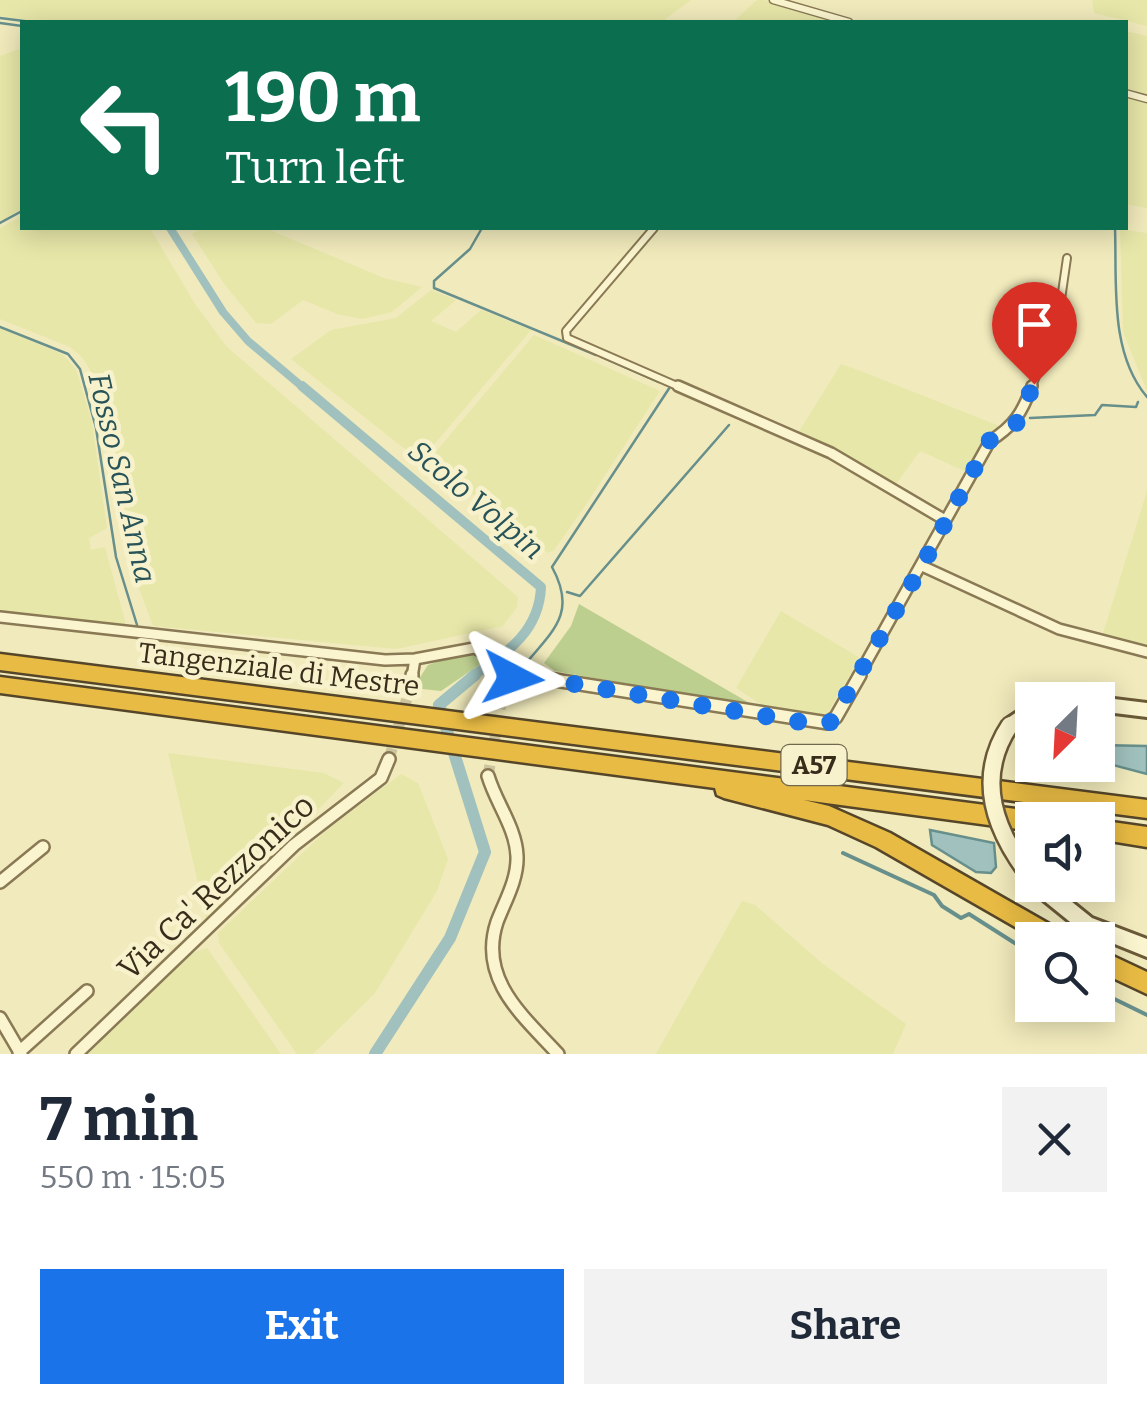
<!DOCTYPE html>
<html lang="en">
<head>
<meta charset="utf-8">
<style>
  body { margin:0; font-family:Bitter,serif; background:#f2f2f3; color:#1f2937; height:100vh; display:flex; flex-direction:column; font-size:38px; white-space:nowrap }
  * { box-sizing:border-box; margin:0 }
  p { font-size:32px; color:#747a83 }
  .icon { flex:none; width:55px; height:55px; fill:none; stroke:currentColor; stroke-width:2; stroke-linecap:round; stroke-linejoin:round }
  .map { position:relative; height:1054px; overflow:hidden }
  .details { display:flex; flex-direction:column; background:#fff; flex:1 }
  .details>* { flex:none }
  .guide { position:absolute; left:20px; top:20px; width:1108px; height:210px; border-radius:0px; box-shadow:0 5px 25px #0003; background:#0b6e4f; color:#fff; overflow:hidden }
  .needle { width:65px; rotate:204deg }
  .fabs { position:absolute; left:1015px; top:682px; display:grid; gap:20px }
  .fabs a { display:grid; place-items:center; width:100px; height:100px; border-radius:0px; background:#fff; box-shadow:0 5px 25px #0003; font-size:50px }
  .pin { position:absolute; display:grid; place-items:center; width:85px; height:85px; color:#fff; margin:-102px -42px; border-radius:50% 50% 50% 0; rotate:-45deg; box-shadow:0 0 10px #0007 }
  .pin .icon { rotate:45deg }
  .me { position:absolute; width:110px; margin:-55px; rotate:94deg; stroke-linejoin:round; filter:drop-shadow(0 0 8px #0008) }
  .turn { display:flex; align-items:center; gap:35px; height:210px; padding:0 40px; font-size:45px }
  .turn .icon { width:130px; height:130px; stroke-width:2.5 }
  .turn b { display:block; font-size:70px; line-height:85px }
  .round { display:grid; place-items:center; flex:none; width:105px; height:105px; border-radius:0px; background:#f2f2f3 }
  .summary { display:flex; align-items:center; justify-content:space-between; height:170px; padding:0 40px }
  h1 { font-size:60px; font-weight:700; line-height:75px }
  .cta { display:flex; gap:20px; margin-top:auto; padding:20px 40px }
  .cta a { flex:1; height:115px; border-radius:0px; background:#1a73e8; color:#fff; font-size:40px; font-weight:700; line-height:115px; text-align:center }
  .cta a+a { background:#f2f2f3; color:#1f2937 }
  .map>svg:first-child { display:block }
  .farmland { fill:#e7e7a9 }
  .green { fill:#bdcf8f }
  .water { fill:#a0c1bd; stroke:#678f8c; stroke-width:2.5 }
  .lines { fill:none; stroke-linecap:round; stroke-linejoin:round }
  .stream-far1 { stroke:#678f8c; stroke-width:2.5 }
  .stream { stroke:#678f8c; stroke-width:4 }
  .canal-far2 { stroke:#a0c1bd; stroke-width:8 }
  .canal-far1 { stroke:#a0c1bd; stroke-width:10 }
  .canal { stroke:#a0c1bd; stroke-width:12 }
  .minor-tunnel { stroke:#ccc49c; stroke-width:11; stroke-dasharray:11 6; stroke-linecap:butt }
  .minor-far2-casing { stroke:#897954; stroke-width:10 }
  .minor-far1-casing { stroke:#897954; stroke-width:14 }
  .minor-casing { stroke:#897954; stroke-width:16 }
  .tertiary-casing { stroke:#897954; stroke-width:9 }
  .secondary-casing { stroke:#6b5a38; stroke-width:6 }
  .motorway-casing { stroke:#564629; stroke-width:5 }
  .minor-far2 { stroke:#fbf5cf; stroke-width:6 }
  .minor-far1 { stroke:#fbf5cf; stroke-width:9 }
  .minor { stroke:#fbf5cf; stroke-width:11 }
  .tertiary { stroke:#fbf5cf; stroke-width:6 }
  .secondary { fill:#fbf5cf; fill-rule:evenodd }
  .motorway { fill:#e8bb44; fill-rule:evenodd }
  .secondary-bridge-casing { stroke:#6b5a38; stroke-width:21; stroke-linecap:butt }
  .secondary-bridge { stroke:#fbf5cf; stroke-width:16 }
  .route { stroke:#1a73e8; stroke-width:18; stroke-dasharray:0 32.4 }
  .labels { text-anchor:middle; stroke-width:9; stroke-linejoin:round; paint-order:stroke }
  .shield { fill:#f8f2cc; stroke:#71684f; stroke-width:2.5 }
  .shield-label { font-size:25px; font-weight:bold; fill:#372d1a }
  .street-label { font-size:28px; fill:#372d1a; stroke:#f8f2cc }
  .water-label { font-size:30px; font-style:italic; fill:#285358; stroke:#f8f2cc }
  .near-street-label { font-size:32px; fill:#372d1a; stroke:#f8f2cc }
</style>
</head>
<body>
<div class="map">
<svg width="1147" height="1054" viewBox="0 0 1147 1054">
  <rect width="100%" height="100%" fill="#f1eabc"/>
  <path class="farmland" d="M0 0H691L665 19 677 22H40L0 16Z
    M757 0H764L838 22H733Z
    M1092 0H1147V26L1094 13Z
    M1125 31 1147 36V94L1125 88Z
    M22 48V209L0 221V56Z
    M1125 96 1147 101V208L1125 204Z
    M22 216V228H150L195 304 227 347 518 597 517 607 503 626 396 649 153 626 124 548 107 428 89 368 82 357 70 347 0 319V228Z
    M201 228H265L384 278 422 287 392 312 362 319 337 314 303 300 271 324 256 323 225 285 192 234Z
    M1120 229 1147 233V391L1123 332Z
    M431 290 456 300 431 321 456 332 481 310 531 330 420 461 291 359 331 330 396 318Z
    M0 328 62 354 76 369 92 422 107 528 89 538 91 550 105 547 126 625 0 611Z
    M534 335 660 391 583 509 554 550 548 553 429 460Z
    M841 364 858 370 1002 427 969 473 920 451 896 484 798 433Z
    M1147 491V649L1101 640Z
    M781 611 860 658 824 719 768 709 736 688Z
    M168 753 324 773 344 783 207 922Z
    M401 774 418 783 448 859 437 891 375 993 313 1054H297L219 943 218 933 327 830Z
    M742 901 755 905 823 964 906 1024 893 1054H656Z
    M207 948 281 1054H88L193 953Z"/>
  <path class="green" d="M579 604 758 708 555 671 544 663 571 626Z
    M463 653 488 659 441 691 413 688 428 665Z"/>
  <path class="water" d="M1098 745 1147 746V774L1098 761Z
    M930 830 994 843 996 867 991 873 976 872 932 845Z"/>
  <g class="lines">
    <path class="stream-far1" d="M0 18 32 22
      M0 23 22 26
      M0 223 22 211
      M482 228 470 249 434 281V288L596 355
      M1115 228C1117 283 1109 352 1147 397
      M0 327 68 354 80 369 96 428 116 557 137 625
      M602 357 659 382
      M1030 418 1095 415 1102 405 1136 407 1138 402
      M567 592 580 596 729 425
      M527 662C556 628 576 611 552 567L670 387"/>
    <path class="stream" d="M843 853 934 895 942 906 961 918 969 914 1032 954
      M1098 991 1147 1015"/>
    <path class="canal-far2" d="M170 228 223 312 248 341 305 389"/>
    <path class="canal-far1" d="M302 386 541 587C539 633 506 653 471 677"/>
    <path class="canal" d="M375 1054 450 938 485 852 439 705 475 675"/>
    <path class="minor-tunnel" d="M389 759 410 688
      M488 776 502 698"/>
    <defs>
      <path id="minor-far2" d="M654 228 566 331 567 338 684 389
        M1031 389 1058 320 1067 258"/>
      <path id="minor-far1" d="M678 386 831 453 945 520
        M922 566 1059 629 1147 652
        M0 617 385 660 415 659 474 648 533 677
        M412 677 415 659
        M858 677 990 441C1014 426 1022 413 1032 386"/>
      <path id="minor" d="M523 675 828 723 836 717 860 675
        M410 688 412 675
        M502 698 515 675
        M488 776C496 803 516 828 517 856 518 879 505 901 497 922 478 979 523 1016 558 1054
        M0 882 43 847
        M0 1018 21 1054
        M19 1052 87 991
        M76 1054 294 845 381 778 389 759"/>
      <path id="tertiary" d="M773 0 849 22
        M1125 93 1147 99"/>
      <path id="secondary" d="M1098 697 1147 703V717L1098 711V700H1093Z
        M1032 702V717L1010 732 1005 730 1003 725 1005 720Z
        M1032 879V885H1051L1092 918 1147 939V957L1080 930 1032 891 1030 885Z"/>
      <path id="motorway" d="M0 654 1147 800V818L0 670Z
        M0 677 1032 811 1039 814 1041 820H1032V831L804 800 829 806 890 833 1065 933 1068 940H1038L876 847 828 825 724 798 717 795 715 788 0 693Z
        M1098 820 1147 827V847L1098 839Z
        M1098 949 1147 972V994L1098 971Z"/>
    </defs>
    <use href="#minor-far2" class="minor-far2-casing"/>
    <use href="#minor-far1" class="minor-far1-casing"/>
    <use href="#minor" class="minor-casing"/>
    <use href="#tertiary" class="tertiary-casing"/>
    <use href="#secondary" class="secondary-casing"/>
    <use href="#motorway" class="motorway-casing"/>
    <use href="#minor-far2" class="minor-far2"/>
    <use href="#minor-far1" class="minor-far1"/>
    <use href="#minor" class="minor"/>
    <use href="#tertiary" class="tertiary"/>
    <use href="#secondary" class="secondary"/>
    <use href="#motorway" class="motorway"/>
    <defs>
      <path id="secondary-bridge" d="M1010 725C974 779 995 832 1032 879"/>
    </defs>
    <use href="#secondary-bridge" class="secondary-bridge-casing"/>
    <use href="#secondary-bridge" class="secondary-bridge"/>
  </g>
  <g class="lines">
    <path class="route" d="M513 678 515 674 813 724 831 722 922 566 990 440 1016 424 1034 384"/>
  </g>
  <g class="labels">
    <rect class="shield" x="781.5" y="745" width="65" height="40" rx="8"/>
    <g class="shield-label">
      <text x="814" y="774">A57</text>
    </g>
    <g class="street-label">
      <text transform="translate(279 669) rotate(7)" y="10">Tangenziale di Mestre</text>
    </g>
    <g class="water-label">
      <text transform="translate(122 478) rotate(77)" y="10">Fosso San Anna</text>
      <text transform="translate(476 500) rotate(40)" y="10">Scolo Volpin</text>
    </g>
    <g class="near-street-label">
      <text transform="translate(216 887) rotate(-43)" y="11">Via Ca' Rezzonico</text>
    </g>
  </g>
</svg>
<div class="fabs">
<a><svg class="needle" viewBox="-14 -14 28 28"><path d="M0-13l5 13h-10z" fill="#e53935"/><path d="M0 13l5-13h-10z" fill="#747a83"/></svg></a>
<a><svg class="icon" aria-label="sound" viewBox="0 0 24 24"><path d="M4 9h4l5-4v14l-5-4H4zM17 9q2 3 0 6"/></svg></a>
<a><svg class="icon" aria-label="search" viewBox="0 0 24 24"><circle cx="10" cy="10" r="6"/><path d="M15 15l6 6"/></svg></a>
</div>
<div class="pin" style="left:1034px;top:384px;background:#d93025"><svg class="icon" aria-label="arrive" viewBox="0 0 24 24"><path d="M6 21V4h12l-3 4 3 4H6"/></svg></div>
<svg class="me" style="left:513px;top:678px" viewBox="-20 -20 40 40"><path d="M0-17L14 15 0 8-14 15z" fill="#1a73e8" stroke="#fff" stroke-width="4"/></svg>
<div class="guide">
<div class="turn"><svg class="icon" aria-label="left" viewBox="0 0 24 24"><path d="M17 20v-9H6M10 6l-5 5 5 5"/></svg><div><b>190 m</b>Turn left</div></div>
</div>
</div>
<section class="details">
<div class="summary"><div><h1>7 min</h1><p>550 m · 15:05</p></div><a class="round"><svg class="icon" aria-label="close" viewBox="0 0 24 24"><path d="M6 6l12 12M18 6L6 18"/></svg></a></div>
<div class="cta"><a>Exit</a><a>Share</a></div>
</section>
</body>
</html>
